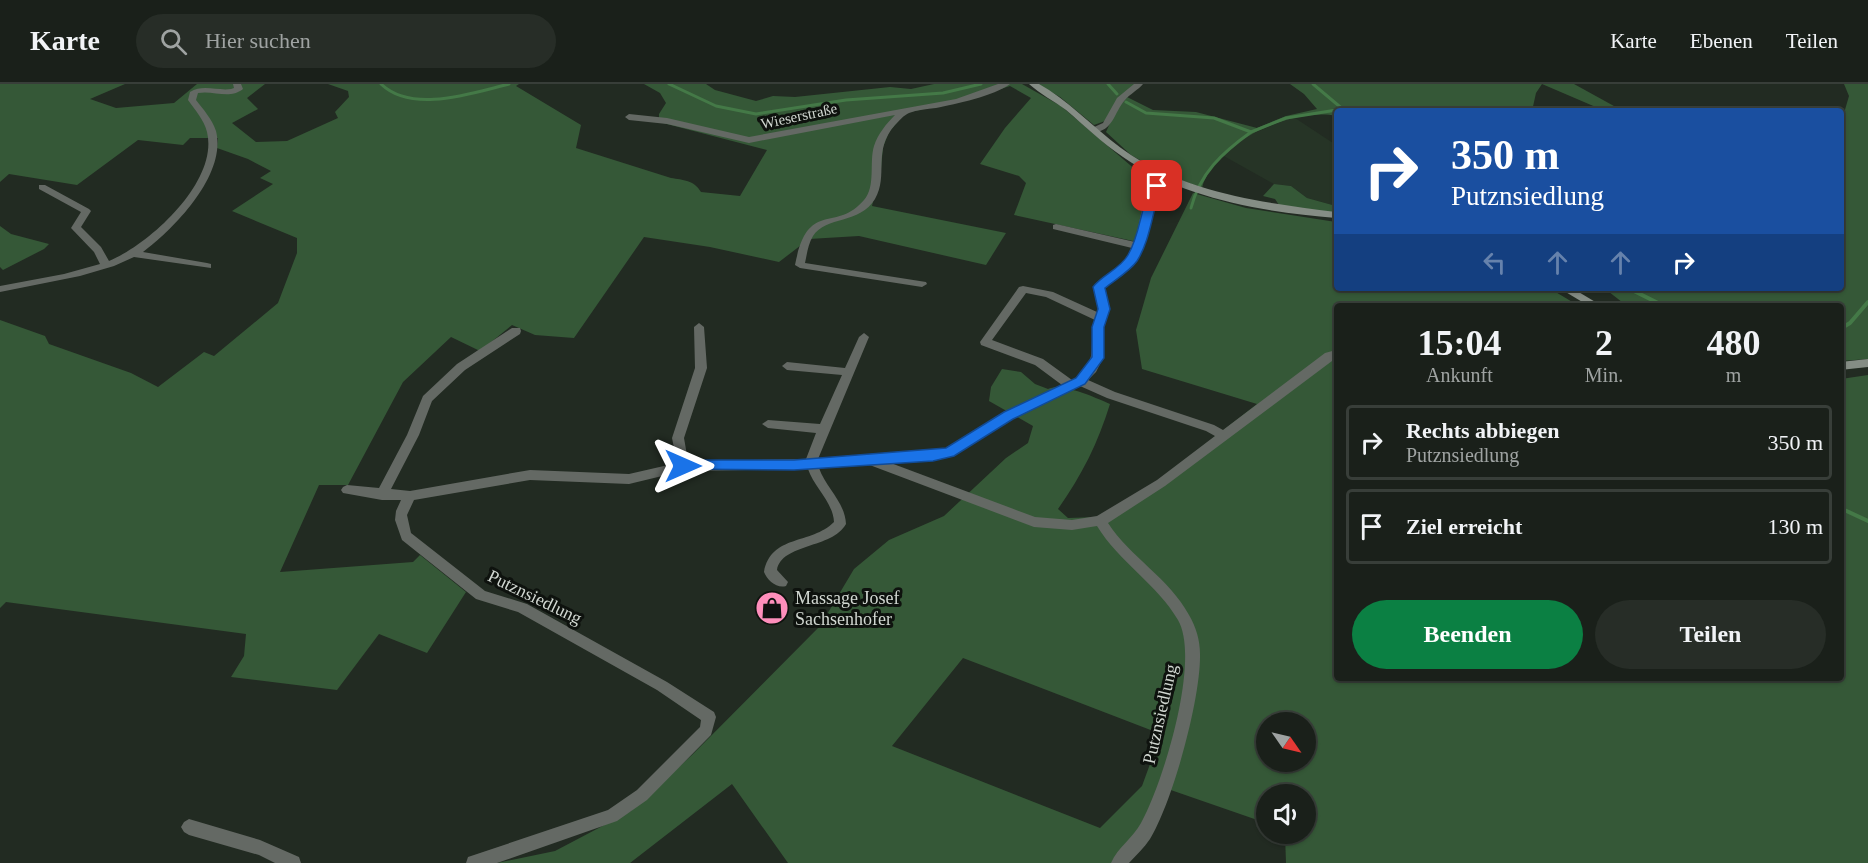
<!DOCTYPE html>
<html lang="de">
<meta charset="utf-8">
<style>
:root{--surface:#1a201a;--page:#272d27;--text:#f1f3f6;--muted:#9fa3a2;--line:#383e39;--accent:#0b8043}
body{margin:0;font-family:"Times New Roman",serif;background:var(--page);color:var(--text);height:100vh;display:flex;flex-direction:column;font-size:22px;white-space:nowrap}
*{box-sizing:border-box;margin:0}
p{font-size:20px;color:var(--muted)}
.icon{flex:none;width:33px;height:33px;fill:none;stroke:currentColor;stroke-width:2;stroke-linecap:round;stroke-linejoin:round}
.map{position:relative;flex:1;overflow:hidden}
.sheet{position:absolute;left:1334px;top:219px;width:510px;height:378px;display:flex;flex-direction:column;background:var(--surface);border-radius:6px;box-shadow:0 2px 4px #0004,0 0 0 2px var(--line)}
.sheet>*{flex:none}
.hud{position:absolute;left:1334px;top:24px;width:510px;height:183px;border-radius:6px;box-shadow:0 2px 4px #0004,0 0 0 2px var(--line);background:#1a4fa0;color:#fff;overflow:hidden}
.needle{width:39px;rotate:124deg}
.buttons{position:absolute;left:1256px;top:628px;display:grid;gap:12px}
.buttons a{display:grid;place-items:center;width:60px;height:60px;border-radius:50%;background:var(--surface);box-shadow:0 2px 4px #0004,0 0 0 2px var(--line);font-size:30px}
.pin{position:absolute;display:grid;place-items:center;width:51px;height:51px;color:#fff;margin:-26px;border-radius:12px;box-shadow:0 3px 9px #0006}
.me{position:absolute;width:66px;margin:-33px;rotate:90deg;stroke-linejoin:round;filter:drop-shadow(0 0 4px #0008)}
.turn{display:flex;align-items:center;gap:21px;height:126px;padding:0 18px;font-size:27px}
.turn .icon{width:78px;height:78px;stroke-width:2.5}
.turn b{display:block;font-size:42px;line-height:51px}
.lanes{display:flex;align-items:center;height:57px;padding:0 18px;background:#0003;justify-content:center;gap:30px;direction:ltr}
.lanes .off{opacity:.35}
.eta{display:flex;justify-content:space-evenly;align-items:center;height:102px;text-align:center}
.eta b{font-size:36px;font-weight:600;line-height:42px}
.action{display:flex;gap:12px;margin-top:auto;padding:12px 18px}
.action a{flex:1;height:69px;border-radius:36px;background:var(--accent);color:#fff;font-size:24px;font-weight:600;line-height:69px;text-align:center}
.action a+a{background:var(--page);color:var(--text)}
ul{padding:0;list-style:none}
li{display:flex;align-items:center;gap:18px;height:75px;margin:0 12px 9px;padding:0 6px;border:3px solid var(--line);border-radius:6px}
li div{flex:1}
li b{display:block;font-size:22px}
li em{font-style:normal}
header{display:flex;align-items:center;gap:36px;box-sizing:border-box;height:84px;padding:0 30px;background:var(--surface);border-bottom:2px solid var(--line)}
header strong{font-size:28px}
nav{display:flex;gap:33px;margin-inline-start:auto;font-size:21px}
.search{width:420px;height:54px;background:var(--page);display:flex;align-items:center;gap:15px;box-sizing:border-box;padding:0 21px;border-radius:33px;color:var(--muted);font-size:22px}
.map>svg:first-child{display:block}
.built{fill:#263426}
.green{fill:#355837;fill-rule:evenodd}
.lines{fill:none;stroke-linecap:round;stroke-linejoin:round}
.stream-far1{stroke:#447947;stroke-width:3}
.stream{stroke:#447947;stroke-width:4}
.street{fill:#646964;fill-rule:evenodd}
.secondary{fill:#858d85;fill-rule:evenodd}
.route{fill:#1a73e8;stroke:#114b97;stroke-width:1.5}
.labels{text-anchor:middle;stroke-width:6;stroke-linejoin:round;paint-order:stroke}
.far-street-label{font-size:15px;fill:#d1d7d1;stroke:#0e120e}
.street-label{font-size:18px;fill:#d1d7d1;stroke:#0e120e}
.poi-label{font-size:18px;fill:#d1d7d1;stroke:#0e120e;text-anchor:start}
</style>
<header>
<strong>Karte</strong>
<div class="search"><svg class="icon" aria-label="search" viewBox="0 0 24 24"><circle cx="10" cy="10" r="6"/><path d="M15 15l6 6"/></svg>Hier suchen</div>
<nav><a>Karte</a><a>Ebenen</a><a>Teilen</a></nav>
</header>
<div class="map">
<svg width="1868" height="779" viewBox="0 0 1868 779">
<rect width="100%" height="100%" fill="#222b22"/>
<polygon class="built" points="1295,34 1336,61 1336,122 1307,114 1291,102 1274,100 1222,71 1247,52 1287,35"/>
<g class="green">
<path d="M0 0H125L90 15 116 24 174 19 197 0H265L247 14 258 25 232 39 256 58 287 57 338 34 335 28 349 13 348 7 328 0H519L516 2 581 41 576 64 671 94C683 96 694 96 701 108L740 112 767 66 659 38V30L666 19 660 9 644 0H706L715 6 756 17 773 12 795 13 890 3 911 5 934 0H1022L1061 22 1137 87 1156 96 1136 156 1133 157 1014 131 1026 99 1019 92 980 80 1005 44 1031 14 1010 2 967 16 905 29 889 48 883 63 881 85 872 122 1006 149 986 181 859 152 809 155 779 178 710 163 644 153 574 254 535 251 512 241 480 267 451 253 403 298 348 401H319L280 488 413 478 420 471 466 508 427 569 379 550 337 606 231 593 244 572 246 550 6 518 0 524V236L45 252 49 260 131 289 158 303 204 268 214 272 278 219 297 169V154L232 127 273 100 260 94 271 87 248 75 217 64 218 54H190L183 61 138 56 77 101 9 90 0 98Z"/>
<polygon points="1037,0 1136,0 1118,15 1105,37 1094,41 1060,13"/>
<path d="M1290 0H1574L1623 27H1605L1542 0 1536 9 1532 27H1336V32C1293 23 1214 58 1202 104L1163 89 1131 71 1106 48 1116 26 1127 13 1153 26 1196 28 1257 44 1286 32 1317 25 1304 10Z"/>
<polygon points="1844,0 1868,0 1868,275 1841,277 1840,222 1627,222 1604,204 1840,204 1840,56 1846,50 1842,36 1849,12"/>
<polygon points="1274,100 1291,102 1307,114 1336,122 1336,129 1279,121 1275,115 1263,112"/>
<path d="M1193 109 1246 124 1336 138V204H1549L1579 222H1336V594H1840L1841 295 1868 291V779H1286L1285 750H1305V711H1266V739L1165 704 1127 779H788L732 700 630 779H497L555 767 631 727 692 671 820 542 854 485 889 456 944 432 1006 374 1028 359 1033 342 989 317 991 303 1002 285 1021 288 1035 300 1048 305C1062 298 1096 314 1110 320 1098 359 1082 391 1058 425L1068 434 1099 433 1133 416 1257 320 1142 285 1136 246 1151 194ZM963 574 1161 650 1142 702 1100 744 892 662ZM1266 639H1305V678H1266Z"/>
<polygon points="0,142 11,150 49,160 44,165 3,186 0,183"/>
</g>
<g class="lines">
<g class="stream-far1">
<path d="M381 0C412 30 472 9 509 0"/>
<polyline points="669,0 716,22 756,30 846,16 943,9 981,0"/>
<polyline points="1108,0 1117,10"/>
<polyline points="1313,0 1345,27"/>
<polyline points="1126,18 1146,29 1214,34 1251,48 1286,34 1343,25"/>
<path d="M1191 124C1200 89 1222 69 1251 48"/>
<polyline points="1628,204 1637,208"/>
</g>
<g class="stream">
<polyline points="1634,207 1664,222"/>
<polyline points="1840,245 1850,239 1868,218"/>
<polyline points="1840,424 1868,437"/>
</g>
<g class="street">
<path d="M233 0H241L243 5C229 16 214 6 198 9L196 16C203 25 212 35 216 47 227 91 174 145 143 168L207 179 211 180V184L134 173 114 182 80 192 0 208V202L64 190 100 180 94 168 71 144 81 128 39 105V101H45L89 125 91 127 81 143 101 163 109 177C150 160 219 97 207 48 204 36 195 26 188 16L190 8C203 0 217 7 231 5L234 4Z"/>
<path d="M998 0H1010C994 12 956 20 936 24 927 25 917 26 909 29 904 31 899 37 895 41 872 67 889 91 875 115 860 140 826 132 813 152 808 160 807 170 805 179L926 198 927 200 922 203 800 184 795 181C808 114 835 150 864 116 876 103 869 78 874 62 878 50 886 40 895 31L749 59 667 40 629 36 625 33 629 30 667 34 749 53 956 15Z"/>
<path d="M1134 0H1143C1138 6 1130 10 1125 16 1114 28 1113 49 1092 48V44L1103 39 1117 14Z"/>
<path d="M1165 90 1170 93 1157 110 1145 155 1136 176 1128 185 1104 204 1109 224 1103 243V274L1096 288 1088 296 1115 308 1214 341 1223 346 1325 269 1336 266V274L1165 402 1108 439C1130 473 1169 494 1189 531 1196 543 1200 556 1200 570 1201 614 1173 717 1150 755 1144 764 1136 771 1129 779H1111C1118 763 1133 754 1141 739 1163 699 1201 576 1178 536 1157 500 1119 478 1097 442L1072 446 1034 443 867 380 819 384C826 404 845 418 846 440 832 465 782 459 777 486L788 498 786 502C777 505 767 496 764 488 771 450 811 461 834 438 833 418 814 403 808 385L683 387 629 400 530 396 414 416 407 431 411 449 485 507 527 520 667 598 714 628 716 633 711 651 647 716 617 737 497 779H466L468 773 474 771 608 726 637 706 700 643 701 636 657 606 518 528 476 515 402 456 395 436 396 427 401 416H382L343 409 341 406 343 403 347 401 379 404 407 351 423 312 457 280 512 244H520L521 247 520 250 465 286 432 317 419 351 391 405 410 407 530 386 629 390 677 379 672 354 695 284 694 243 699 239 704 243 707 284 684 354 688 377 806 375 816 349 768 344 762 340 768 336 820 340 842 291 787 286 782 282 787 278 845 284 859 253 864 249 869 253 818 375 948 364 1005 328 1062 301 1035 281 981 261 980 258 1019 203 1023 202 1053 208 1097 228 1099 224 1094 203 1124 177 1132 164 1053 145V141L1056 140 1135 158C1141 137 1142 100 1165 90ZM1026 209 1046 213 1095 236C1087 260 1101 281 1072 296L1043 275 992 256ZM1080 302 1107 314 1206 347 1215 352 1157 396 1097 432 1072 436 1035 433 888 378 954 371 1013 334Z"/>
<polygon points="189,735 260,756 299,773 301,779 275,779 259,771 189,751 184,748 181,743 184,738"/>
</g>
<g class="secondary">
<path d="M1029 0H1039L1049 6C1078 25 1102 52 1131 71 1193 110 1265 119 1336 128V134C1264 128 1184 115 1123 73 1102 59 1085 42 1066 26 1054 17 1040 10 1029 0Z"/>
<polygon points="1559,204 1572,204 1602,222 1589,222"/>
<polygon points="1868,275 1868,283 1840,286 1840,278"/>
</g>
</g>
<path class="route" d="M1153 99 1162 102C1152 126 1151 155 1137 177 1130 187 1115 196 1105 204L1110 225 1104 243V274L1085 300 1013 335 954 372 933 377 794 386 678 385V378L683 376H794L946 364 1004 328 1076 294 1092 273V243L1098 225 1093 203C1102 191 1120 185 1128 171 1141 149 1140 122 1153 99Z"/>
<defs>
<symbol id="shop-disc" viewBox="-11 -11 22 22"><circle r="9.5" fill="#fe8ebb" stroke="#0e120e"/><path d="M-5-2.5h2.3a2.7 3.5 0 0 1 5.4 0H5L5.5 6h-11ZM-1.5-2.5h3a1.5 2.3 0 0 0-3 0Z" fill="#111"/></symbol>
</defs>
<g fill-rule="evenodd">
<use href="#shop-disc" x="753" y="505" width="38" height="38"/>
</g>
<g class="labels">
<g class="far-street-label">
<text transform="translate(799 32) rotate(-12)" y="5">Wieserstraße</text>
</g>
<g class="street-label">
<text transform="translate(535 513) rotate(26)" y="6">Putznsiedlung</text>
<text transform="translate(1160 630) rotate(-77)" y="6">Putznsiedlung</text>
</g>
<g class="poi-label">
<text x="795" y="520">Massage Josef<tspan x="795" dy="21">Sachsenhofer</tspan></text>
</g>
</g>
</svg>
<div class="buttons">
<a><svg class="needle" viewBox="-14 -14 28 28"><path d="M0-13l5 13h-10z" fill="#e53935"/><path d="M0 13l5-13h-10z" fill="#9fa3a2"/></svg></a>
<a><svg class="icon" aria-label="sound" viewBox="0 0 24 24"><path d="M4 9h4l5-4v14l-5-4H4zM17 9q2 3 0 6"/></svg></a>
</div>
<div class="pin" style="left:1157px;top:102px;background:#d93025"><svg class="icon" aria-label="arrive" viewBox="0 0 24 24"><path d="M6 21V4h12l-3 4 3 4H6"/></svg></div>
<svg class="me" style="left:683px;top:382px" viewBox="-20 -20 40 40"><path d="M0-17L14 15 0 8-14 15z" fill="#1a73e8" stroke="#fff" stroke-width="4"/></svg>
<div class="hud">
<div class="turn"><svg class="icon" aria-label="right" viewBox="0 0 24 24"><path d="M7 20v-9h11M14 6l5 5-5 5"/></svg><div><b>350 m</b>Putznsiedlung</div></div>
<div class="lanes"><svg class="icon off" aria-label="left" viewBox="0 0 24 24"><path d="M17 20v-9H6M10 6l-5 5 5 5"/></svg><svg class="icon off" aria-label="ahead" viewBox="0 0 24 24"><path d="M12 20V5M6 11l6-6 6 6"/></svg><svg class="icon off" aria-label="ahead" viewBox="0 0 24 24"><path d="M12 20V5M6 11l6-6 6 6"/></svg><svg class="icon" aria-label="right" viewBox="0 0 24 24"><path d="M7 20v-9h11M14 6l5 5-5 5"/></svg></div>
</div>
<section class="sheet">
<div class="eta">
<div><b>15:04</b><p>Ankunft</p></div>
<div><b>2</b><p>Min.</p></div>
<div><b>480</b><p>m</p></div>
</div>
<ul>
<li><svg class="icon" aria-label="right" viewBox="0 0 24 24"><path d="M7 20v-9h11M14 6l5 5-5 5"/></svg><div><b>Rechts abbiegen</b><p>Putznsiedlung</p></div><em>350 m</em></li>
<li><svg class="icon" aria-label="arrive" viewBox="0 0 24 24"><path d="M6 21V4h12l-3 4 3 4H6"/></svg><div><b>Ziel erreicht</b></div><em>130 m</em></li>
</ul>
<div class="action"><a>Beenden</a><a>Teilen</a></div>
</section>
</div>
